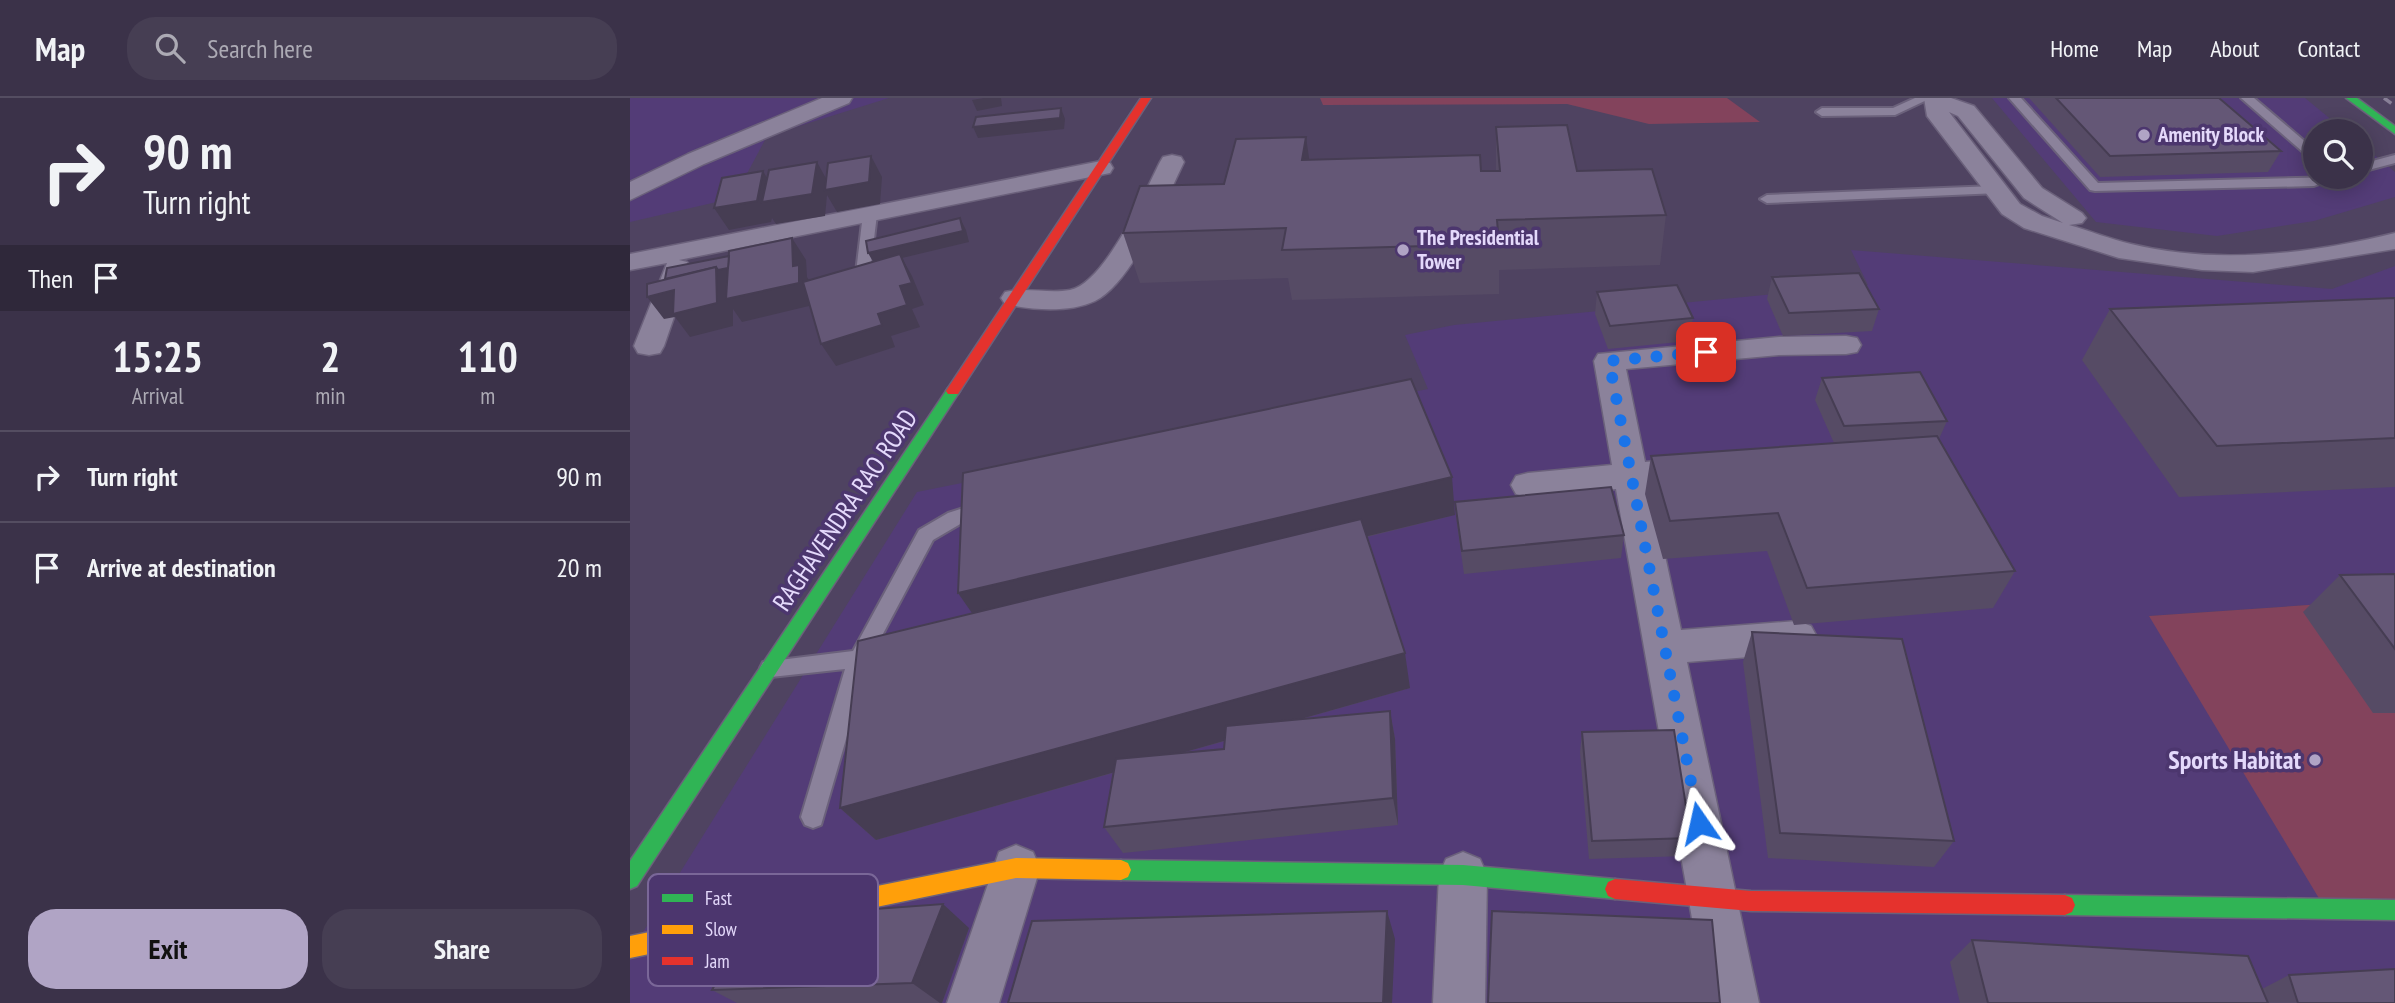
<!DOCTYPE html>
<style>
:root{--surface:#3b3249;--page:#463e53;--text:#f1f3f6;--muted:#acaab4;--line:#544d61;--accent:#b0a4c5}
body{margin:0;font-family:"PT Sans Narrow",sans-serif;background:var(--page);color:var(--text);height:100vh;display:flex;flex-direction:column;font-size:26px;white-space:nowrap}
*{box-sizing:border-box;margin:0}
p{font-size:23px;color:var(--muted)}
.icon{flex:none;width:38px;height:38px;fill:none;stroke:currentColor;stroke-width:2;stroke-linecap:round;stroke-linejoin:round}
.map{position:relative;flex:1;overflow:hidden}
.sheet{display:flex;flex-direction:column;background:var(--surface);width:630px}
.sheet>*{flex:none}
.guide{background:#3b3249;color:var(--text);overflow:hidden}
.buttons{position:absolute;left:1673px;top:21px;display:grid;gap:14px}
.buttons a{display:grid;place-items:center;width:70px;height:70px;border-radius:50%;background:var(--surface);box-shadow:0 4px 18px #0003,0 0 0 2px var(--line);font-size:35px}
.pin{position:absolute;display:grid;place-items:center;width:60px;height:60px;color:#fff;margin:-30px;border-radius:14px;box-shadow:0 4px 10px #0006}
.me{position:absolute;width:77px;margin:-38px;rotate:349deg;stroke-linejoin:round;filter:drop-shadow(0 0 5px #0008)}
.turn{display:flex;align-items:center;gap:24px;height:147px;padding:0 28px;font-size:32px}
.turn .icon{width:91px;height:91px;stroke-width:2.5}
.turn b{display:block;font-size:49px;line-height:60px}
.then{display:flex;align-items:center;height:66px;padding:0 28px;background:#0003;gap:14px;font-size:26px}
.eta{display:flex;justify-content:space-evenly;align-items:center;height:119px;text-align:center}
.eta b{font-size:42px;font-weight:700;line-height:49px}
.primary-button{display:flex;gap:14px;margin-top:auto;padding:14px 28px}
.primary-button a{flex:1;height:80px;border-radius:28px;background:var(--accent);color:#111;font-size:28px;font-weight:700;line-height:80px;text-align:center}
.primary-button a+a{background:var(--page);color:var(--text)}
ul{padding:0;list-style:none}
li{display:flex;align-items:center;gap:21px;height:91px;padding:0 28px;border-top:2px solid var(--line)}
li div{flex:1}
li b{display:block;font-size:26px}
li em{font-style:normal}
header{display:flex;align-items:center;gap:42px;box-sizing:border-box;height:98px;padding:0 35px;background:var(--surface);border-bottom:2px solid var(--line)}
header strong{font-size:33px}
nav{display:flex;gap:38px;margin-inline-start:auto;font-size:24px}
.search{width:490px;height:63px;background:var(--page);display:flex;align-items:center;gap:18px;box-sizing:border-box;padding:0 24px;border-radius:28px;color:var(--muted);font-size:26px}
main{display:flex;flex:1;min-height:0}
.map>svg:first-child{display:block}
.built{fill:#533c77}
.green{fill:#83435c}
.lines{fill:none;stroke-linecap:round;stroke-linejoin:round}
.lane-casing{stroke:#6b617b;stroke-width:4}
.street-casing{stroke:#6b617b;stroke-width:3}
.fast-casing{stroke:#6b617b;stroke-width:3}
.slow-casing{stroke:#6b617b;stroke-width:3}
.jam-casing{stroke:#6b617b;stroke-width:3}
.lane{fill:#8b829b;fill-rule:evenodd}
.street{fill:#8b829b;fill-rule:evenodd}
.fast{fill:#30b455;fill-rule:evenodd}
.slow{fill:#ff9f0a;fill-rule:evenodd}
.jam{fill:#e5322d;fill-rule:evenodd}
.rail{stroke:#887f97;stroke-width:3.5;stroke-dasharray:9 9;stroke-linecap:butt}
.wall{fill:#564b65;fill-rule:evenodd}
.shaded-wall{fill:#463d53}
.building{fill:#645776;stroke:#463d53;stroke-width:2}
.route{stroke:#1a73e8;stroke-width:12;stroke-dasharray:0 21.6}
.poi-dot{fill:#b0a4c5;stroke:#4c366e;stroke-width:2.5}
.labels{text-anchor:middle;stroke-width:7;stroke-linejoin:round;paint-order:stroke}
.far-poi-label{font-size:21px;font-weight:bold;fill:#e4d9fb;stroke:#4c366e;text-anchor:start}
.street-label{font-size:26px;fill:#e4d9fb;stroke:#4c366e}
.poi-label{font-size:26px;font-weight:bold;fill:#e4d9fb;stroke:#4c366e;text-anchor:end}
.key{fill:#4c366e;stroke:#7a6798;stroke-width:2}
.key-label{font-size:19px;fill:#e4d9fb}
</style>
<header>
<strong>Map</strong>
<div class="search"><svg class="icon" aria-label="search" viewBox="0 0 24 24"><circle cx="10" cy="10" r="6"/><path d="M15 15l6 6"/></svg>Search here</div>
<nav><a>Home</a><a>Map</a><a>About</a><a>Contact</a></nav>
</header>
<main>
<section class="sheet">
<div class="guide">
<div class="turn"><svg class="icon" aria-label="right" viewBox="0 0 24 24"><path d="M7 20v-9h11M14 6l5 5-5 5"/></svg><div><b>90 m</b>Turn right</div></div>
<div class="then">Then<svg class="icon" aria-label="arrive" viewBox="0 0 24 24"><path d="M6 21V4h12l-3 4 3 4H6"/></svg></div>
</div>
<div class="eta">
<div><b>15:25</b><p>Arrival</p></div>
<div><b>2</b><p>min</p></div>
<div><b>110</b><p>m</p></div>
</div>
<ul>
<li><svg class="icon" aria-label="right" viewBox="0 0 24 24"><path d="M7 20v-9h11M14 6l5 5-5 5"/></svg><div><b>Turn right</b></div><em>90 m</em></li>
<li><svg class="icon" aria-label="arrive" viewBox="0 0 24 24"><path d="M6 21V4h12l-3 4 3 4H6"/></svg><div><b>Arrive at destination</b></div><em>20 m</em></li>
</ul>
<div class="primary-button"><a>Exit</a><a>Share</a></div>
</section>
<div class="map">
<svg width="1765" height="905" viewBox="0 0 1765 905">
<rect width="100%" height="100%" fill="#4f4361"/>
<g class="built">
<polygon points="0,0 259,0 137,38 104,100 0,124"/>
<polygon points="1362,0 1675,0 1715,33 1685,33 1685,79 1731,79 1731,46 1765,74 1765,99 1684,123 1587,138 1466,124"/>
<polygon points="1221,152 1702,191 1765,168 1765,501 1519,518 1765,807 1765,905 0,905 0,855 287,394 798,291 775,237 824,227 1238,187"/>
</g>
<g class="green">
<polygon points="690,0 1097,0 1130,24 1019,26 937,6 693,7"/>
<polygon points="1765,501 1765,807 1693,807 1519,518"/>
</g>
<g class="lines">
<defs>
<g id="lane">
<polygon points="1285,0 1301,0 1265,17 1192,18 1186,14 1192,10 1263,10"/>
<polygon points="1379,0 1391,0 1468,85 1708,79 1684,88 1465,93 1460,92"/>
<polygon points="1611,0 1624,0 1685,52 1685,62 1681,61"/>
<polygon points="1765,57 1765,65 1731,74 1731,66"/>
<polygon points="1364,88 1369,89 1369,95 1137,105 1130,101 1137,97"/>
<polygon points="240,112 247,116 238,191 231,195 224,191 233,116"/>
<polygon points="355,403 362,405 364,410 362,415 332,425 303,442 239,562 191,727 183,730 175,727 171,719 215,571 141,579 133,576 130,570 133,564 223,553 289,432 318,415"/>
</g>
<g id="street">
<polygon points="192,0 222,0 219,5 74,66 0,102 0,84 58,56"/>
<path d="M1294 0H1321L1344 8 1412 90 1452 115 1456 120 1452 125 1439 127C1460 133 1480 141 1501 146 1586 167 1681 156 1765 135V151L1623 174 1572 172 1489 160 1394 130 1372 116 1297 18ZM1319 14 1328 18 1394 100 1433 125 1412 118 1390 106Z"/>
<path d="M542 57 551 59 554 64C536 101 502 185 465 203 440 215 401 212 375 206L371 200 375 194C396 189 419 196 440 192 475 185 515 94 530 64L533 59Z"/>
<polygon points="471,63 480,65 483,70 480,75 49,162 57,164 61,170 34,248 30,255 19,257 8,255 4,248 37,165 0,172 0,156"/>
<polygon points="1216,238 1227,240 1231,247 1227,254 1216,256 1149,257 996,271 1015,364 1026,363 1038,366 1043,375 1038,384 1020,388 1051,532 1167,523 1181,528 1187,539 1181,550 1167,555 1057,564 1129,905 1077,905 986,391 898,399 886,396 881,387 886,378 898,375 982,367 964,263 968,256 1149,239"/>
<polygon points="386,747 403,754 410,770 369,905 317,905 369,754"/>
<polygon points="833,754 850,761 857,777 855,905 803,905 809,777 816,761"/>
</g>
<g id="fast">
<polygon points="1716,0 1727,0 1765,28 1765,36"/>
<polygon points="323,289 330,293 328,296 7,788 0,791 0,763 318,290"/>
<polygon points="491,762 833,767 985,781 992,784 995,791 992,798 985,801 833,787 491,782 484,779 481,772 484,765"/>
<polygon points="1435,797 1765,802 1765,822 1435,817 1428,814 1425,807 1428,800"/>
</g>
<polygon id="slow" points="386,760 491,762 498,765 501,772 498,779 491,782 386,780 0,860 0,838"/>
<g id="jam">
<polygon points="511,0 521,0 328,296 318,296 316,293 318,290"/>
<polygon points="985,781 1121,793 1435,797 1442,800 1445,807 1442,814 1435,817 1121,813 985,801 978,798 975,791 978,784"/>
</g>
</defs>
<use href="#lane" class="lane-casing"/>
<use href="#street" class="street-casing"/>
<use href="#fast" class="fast-casing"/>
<use href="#slow" class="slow-casing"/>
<use href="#jam" class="jam-casing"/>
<use href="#lane" class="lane"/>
<use href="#street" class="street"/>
<use href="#fast" class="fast"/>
<use href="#slow" class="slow"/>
<use href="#jam" class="jam"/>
<polyline class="rail" points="1754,0 1765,8"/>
</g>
<g class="wall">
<polygon points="1399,0 1589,0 1651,53 1638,74 1470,79"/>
<polygon points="866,29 947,73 1036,117 1030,167 869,172 869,196 662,202 658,180 510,185 493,135 594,86 679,62 851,73 866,73"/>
<polygon points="1142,179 1249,211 1242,233 1153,238 1137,201"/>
<polygon points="967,194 1063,220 1059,243 978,251 965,216"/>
<polygon points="1765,200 1765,389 1549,399 1452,262 1480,211"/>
<polygon points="1192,280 1317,323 1309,341 1385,473 1363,510 1164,527 1137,453 1033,461 1015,396 1021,358 1204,345 1185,302"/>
<polygon points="825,404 994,437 991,460 834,476 827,426"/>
<path d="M825 417 737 439 780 590 672 621 760 613 765 641 768 727 493 755 474 729 483 675 246 742 210 710 228 543ZM595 643 594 651 552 655Z"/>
<polygon points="1765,476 1765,615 1743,615 1673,514 1710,477"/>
<polygon points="1122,534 1324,743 1304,769 1138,760 1113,564"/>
<polygon points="952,634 1061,740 1056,758 959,761 950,654"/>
<polygon points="339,830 312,905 107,905 82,892"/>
<polygon points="1342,842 1632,891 1659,877 1765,905 1330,905 1320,864"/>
</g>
<g class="shaded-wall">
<polygon points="354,0 371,0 372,8 347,13 342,2"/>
<polygon points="431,10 435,21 434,31 348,40 343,29"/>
<polygon points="676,39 683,87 672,62"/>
<polygon points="241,58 252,79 250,106 207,114 197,97 195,118 146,126 142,120 141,124 99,132 84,110 133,73 146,95 187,64 199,86"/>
<polygon points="330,120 336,132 339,144 272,160 282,178 294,207 282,211 290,229 261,238 265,249 206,268 191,246 248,216 245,167 238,155"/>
<polygon points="162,140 176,162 177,179 183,189 183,207 112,224 103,211 103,228 60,239 45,219 34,221 17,199 86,169 163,168"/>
<polygon points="822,379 825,417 353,531 328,495"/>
<polygon points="775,555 780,590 246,742 210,710"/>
<polygon points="760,613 765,641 768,727 763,700"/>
<polygon points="313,806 339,830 312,905 310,905 282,885"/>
<polygon points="757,813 765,841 762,905 753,905"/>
</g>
<g class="building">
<polygon points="1426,0 1589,0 1651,53 1480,58"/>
<polygon points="431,10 430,20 343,29 346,19"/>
<polygon points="937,27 947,73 1022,71 1036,117 867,122 869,146 652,152 656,130 493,135 510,88 594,86 606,41 676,39 672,62 850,57 851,73 870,73 866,29"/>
<polygon points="241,58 239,84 195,92 198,65"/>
<polygon points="187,64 182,96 132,104 139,72"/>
<polygon points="133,73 127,103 84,110 92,80"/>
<polygon points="330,120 333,133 238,155 236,143"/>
<polygon points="162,140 163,168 169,167 169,185 96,201 99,153"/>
<polygon points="270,156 282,185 270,188 277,207 248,216 252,227 191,246 173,184"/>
<polygon points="99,158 98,170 88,172 86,169 35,181 37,170"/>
<polygon points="86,169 87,205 43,216 44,192 17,199 17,186"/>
<polygon points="1229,175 1249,211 1159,215 1142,179"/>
<polygon points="1047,187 1063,220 980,228 967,194"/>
<polygon points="1765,200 1765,340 1587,348 1480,211"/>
<polygon points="1290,274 1317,323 1214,328 1192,280"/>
<polygon points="781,281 822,379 328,495 333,375"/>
<polygon points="1307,338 1385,473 1177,490 1148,415 1040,423 1021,358"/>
<polygon points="981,389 994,437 832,453 825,404"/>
<polygon points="731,421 775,555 210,710 228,543"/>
<polygon points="1765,476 1765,551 1710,477"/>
<polygon points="1122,534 1272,541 1324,743 1150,735"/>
<polygon points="760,613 763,700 474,729 486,661 594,651 596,628"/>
<polygon points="1044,632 1061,740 962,743 952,634"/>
<polygon points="313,806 282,885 82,892 122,820"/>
<polygon points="757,813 753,905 378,905 402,823"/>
<polygon points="862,813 1082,822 1090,905 858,905"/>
<polygon points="1342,842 1618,858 1638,905 1358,905"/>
<polygon points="1765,871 1765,905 1668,905 1659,877"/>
</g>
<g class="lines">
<polyline class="route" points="1069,725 979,263 1076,254"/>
</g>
<g class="poi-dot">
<circle cx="1514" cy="37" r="7"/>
<circle cx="773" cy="152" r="7"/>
<circle cx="1685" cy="662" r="7"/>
</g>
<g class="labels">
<g class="far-poi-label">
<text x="1528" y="44">Amenity Block</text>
<text x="787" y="147">The Presidential<tspan x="787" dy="24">Tower</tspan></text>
</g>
<g class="street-label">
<text transform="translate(215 412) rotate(-56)" y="9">RAGHAVENDRA RAO ROAD</text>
</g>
<g class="poi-label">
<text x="1671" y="671">Sports Habitat</text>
</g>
</g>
<rect x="18" y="776" width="230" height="112" rx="10" class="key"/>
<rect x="32" y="796" width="31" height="8" fill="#30b455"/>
<rect x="32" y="827" width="31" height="9" fill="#ff9f0a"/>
<rect x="32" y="859" width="31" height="8" fill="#e5322d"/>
<g class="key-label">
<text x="75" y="807">Fast</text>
<text x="75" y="838">Slow</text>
<text x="75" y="870">Jam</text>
</g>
</svg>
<div class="buttons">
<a><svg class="icon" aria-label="search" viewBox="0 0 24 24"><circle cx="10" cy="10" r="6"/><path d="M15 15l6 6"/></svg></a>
</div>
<div class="pin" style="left:1076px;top:254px;background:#d93025"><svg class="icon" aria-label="arrive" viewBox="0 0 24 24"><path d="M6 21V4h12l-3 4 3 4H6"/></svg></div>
<svg class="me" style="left:1069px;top:725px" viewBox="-20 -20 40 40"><path d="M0-17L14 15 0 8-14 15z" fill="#1a73e8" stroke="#fff" stroke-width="4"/></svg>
</div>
</main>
